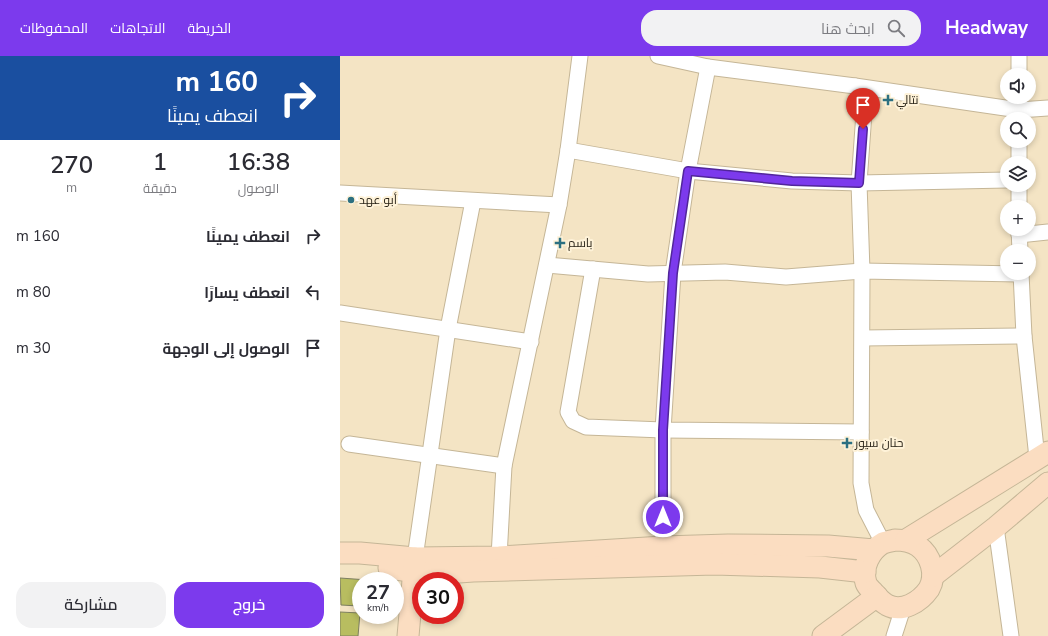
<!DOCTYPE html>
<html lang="ar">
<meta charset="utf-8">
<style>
:root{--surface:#fff;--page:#f2f2f3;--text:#2b2b33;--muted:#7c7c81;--accent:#7c3aed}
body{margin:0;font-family:"Nunito Sans",Cairo,sans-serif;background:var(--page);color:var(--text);direction:rtl;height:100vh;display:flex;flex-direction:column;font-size:15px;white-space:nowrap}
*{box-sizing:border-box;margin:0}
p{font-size:13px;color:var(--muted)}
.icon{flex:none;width:22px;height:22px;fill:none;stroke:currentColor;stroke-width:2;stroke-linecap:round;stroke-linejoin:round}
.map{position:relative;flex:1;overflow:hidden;direction:ltr}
.side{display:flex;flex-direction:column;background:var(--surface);width:340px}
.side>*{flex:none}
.top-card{background:#1a4fa0;color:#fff;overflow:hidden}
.buttons{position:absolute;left:660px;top:12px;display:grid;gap:8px}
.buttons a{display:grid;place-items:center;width:36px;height:36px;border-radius:50%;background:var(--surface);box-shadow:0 2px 6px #0003;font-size:20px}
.speed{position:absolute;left:12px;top:516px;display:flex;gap:8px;font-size:20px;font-weight:700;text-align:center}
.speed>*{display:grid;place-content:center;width:52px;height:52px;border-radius:50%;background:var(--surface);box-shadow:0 2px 6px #0003;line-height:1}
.speed small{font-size:10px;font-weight:400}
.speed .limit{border:6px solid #d22;background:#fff;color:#111}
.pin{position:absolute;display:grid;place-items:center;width:34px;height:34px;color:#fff;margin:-41px -17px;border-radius:50% 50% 50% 0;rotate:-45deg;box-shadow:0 0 4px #0007}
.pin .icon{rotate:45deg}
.me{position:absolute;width:44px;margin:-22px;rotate:0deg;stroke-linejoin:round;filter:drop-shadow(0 0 3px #0008)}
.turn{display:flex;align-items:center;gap:14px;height:84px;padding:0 16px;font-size:18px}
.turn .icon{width:52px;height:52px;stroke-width:2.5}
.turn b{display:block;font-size:28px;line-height:34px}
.eta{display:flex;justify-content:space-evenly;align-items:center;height:68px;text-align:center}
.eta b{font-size:24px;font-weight:600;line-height:28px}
.action{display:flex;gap:8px;margin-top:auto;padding:8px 16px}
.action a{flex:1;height:46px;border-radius:16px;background:var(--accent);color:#fff;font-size:16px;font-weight:600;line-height:46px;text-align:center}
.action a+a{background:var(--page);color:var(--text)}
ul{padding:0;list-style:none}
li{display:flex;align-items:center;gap:12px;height:56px;padding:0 16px}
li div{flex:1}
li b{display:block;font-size:15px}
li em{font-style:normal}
header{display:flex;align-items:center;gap:24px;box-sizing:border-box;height:56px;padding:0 20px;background:var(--accent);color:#fff}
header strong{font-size:19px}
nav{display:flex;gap:22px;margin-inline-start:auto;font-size:14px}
.search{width:280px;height:36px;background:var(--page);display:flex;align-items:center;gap:10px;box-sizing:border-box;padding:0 14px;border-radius:16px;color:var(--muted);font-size:15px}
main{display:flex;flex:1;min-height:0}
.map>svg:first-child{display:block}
.building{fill:#b8bd60;stroke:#7d7f60}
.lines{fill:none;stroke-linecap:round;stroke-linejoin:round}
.street-casing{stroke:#c5b697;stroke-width:17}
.secondary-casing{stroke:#c5b697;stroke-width:23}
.street{stroke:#fff;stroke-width:15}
.secondary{stroke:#fbddc1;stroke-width:21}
.route-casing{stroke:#51269a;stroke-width:10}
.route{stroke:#7c3aed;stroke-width:7}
.poi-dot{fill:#2c7081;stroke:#fef2d8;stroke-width:1.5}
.labels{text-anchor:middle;stroke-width:4;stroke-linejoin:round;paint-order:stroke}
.poi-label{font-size:12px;fill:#2a2418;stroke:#fef2d8;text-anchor:start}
</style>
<header>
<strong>Headway</strong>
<div class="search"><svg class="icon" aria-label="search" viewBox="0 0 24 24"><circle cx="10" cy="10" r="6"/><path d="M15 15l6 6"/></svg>ابحث هنا</div>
<nav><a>الخريطة</a><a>الاتجاهات</a><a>المحفوظات</a></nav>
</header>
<main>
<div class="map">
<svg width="708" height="580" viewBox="0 0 708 580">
<rect width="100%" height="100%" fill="#f4e4c4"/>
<g class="building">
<polygon points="0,522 42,525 21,525 21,554 19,554 19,550 1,549"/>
<polygon points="0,556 20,557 18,580 0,580"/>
</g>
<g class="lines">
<defs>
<g id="street">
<polyline points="318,0 368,11 515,30 525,43 519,127 522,215 521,427 526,454 543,487"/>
<polyline points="679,19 679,0"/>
<polyline points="515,30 679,54 708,52"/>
<polyline points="679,63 679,41"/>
<polyline points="679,85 679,107"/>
<polyline points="228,94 348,115 452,125 519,127 667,124"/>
<polyline points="0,137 219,149"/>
<polyline points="679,151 679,129"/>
<polyline points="679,173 680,195"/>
<polyline points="679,179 708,176"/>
<polyline points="207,209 308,218 385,216 446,221 522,215 681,218"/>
<polyline points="253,213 228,356 233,365 246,371 323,374 521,376"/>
<polyline points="681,217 684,280 697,402"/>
<polyline points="0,257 191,286"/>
<polyline points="523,282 684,280"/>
<polyline points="9,388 164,410"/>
<polyline points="656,471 671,580"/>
<polyline points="323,491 323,374 333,217 348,115 368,11"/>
<polyline points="159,501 164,410 219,149 228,94 240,0"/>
<polyline points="75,502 108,273 133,145"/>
<polyline points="554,580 563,552"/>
</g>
<g id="secondary">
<path d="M555 484C563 484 571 485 578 490 591 499 597 519 589 533 580 546 562 557 547 549 542 546 537 541 533 536 531 534 527 530 526 527 521 512 530 494 543 487 546 486 551 485 555 484Z"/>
<polyline points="566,484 708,396"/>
<polyline points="0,497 20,497 75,502 159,501 323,491 388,489 488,490 534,494"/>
<polyline points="49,512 91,518 133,515 374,508 480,511 525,516"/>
<polyline points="593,520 656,471 708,427"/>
<polyline points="68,580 75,502"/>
<polyline points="483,580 537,540"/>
</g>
</defs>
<use href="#street" class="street-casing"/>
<use href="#secondary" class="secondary-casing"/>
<use href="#street" class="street"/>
<use href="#secondary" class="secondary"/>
</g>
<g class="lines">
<defs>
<polyline id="route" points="323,461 323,374 333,217 348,115 452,125 519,127 523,73"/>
</defs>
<use href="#route" class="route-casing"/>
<use href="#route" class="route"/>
</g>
<g class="poi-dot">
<path d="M546 38h4v4h4v4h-4v4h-4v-4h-4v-4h4z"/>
<circle cx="11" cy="144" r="4"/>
<path d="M218 181h4v4h4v4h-4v4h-4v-4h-4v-4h4z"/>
<path d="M505 381h4v4h4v4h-4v4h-4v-4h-4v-4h4z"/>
</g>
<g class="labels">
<g class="poi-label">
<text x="556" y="48">نتالي</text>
<text x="19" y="148">أبو عهد</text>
<text x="228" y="191">باسم</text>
<text x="515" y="391">حنان سيور</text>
</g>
</g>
</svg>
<div class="buttons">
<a><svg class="icon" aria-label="sound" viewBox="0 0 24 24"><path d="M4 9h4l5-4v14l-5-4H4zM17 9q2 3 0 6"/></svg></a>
<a><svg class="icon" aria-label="search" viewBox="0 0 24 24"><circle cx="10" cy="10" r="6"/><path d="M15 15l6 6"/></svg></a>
<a><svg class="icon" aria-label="layers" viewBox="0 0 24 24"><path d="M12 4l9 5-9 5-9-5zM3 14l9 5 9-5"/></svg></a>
<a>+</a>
<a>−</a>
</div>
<div class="speed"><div>27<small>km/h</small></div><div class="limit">30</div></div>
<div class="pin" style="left:523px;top:73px;background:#d93025"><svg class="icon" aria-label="arrive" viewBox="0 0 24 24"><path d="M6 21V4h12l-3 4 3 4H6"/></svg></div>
<svg class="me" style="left:323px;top:461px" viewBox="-20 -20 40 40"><circle r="17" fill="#7c3aed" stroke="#fff" stroke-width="3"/><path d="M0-11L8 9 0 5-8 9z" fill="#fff"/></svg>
</div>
<section class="side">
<div class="top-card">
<div class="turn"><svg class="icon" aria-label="right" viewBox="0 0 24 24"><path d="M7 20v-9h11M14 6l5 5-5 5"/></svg><div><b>160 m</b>انعطف يمينًا</div></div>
</div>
<div class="eta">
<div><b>16:38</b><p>الوصول</p></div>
<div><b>1</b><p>دقيقة</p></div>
<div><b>270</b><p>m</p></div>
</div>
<ul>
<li><svg class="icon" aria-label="right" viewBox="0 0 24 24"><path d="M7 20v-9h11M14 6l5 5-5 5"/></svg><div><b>انعطف يمينًا</b></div><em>160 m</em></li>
<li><svg class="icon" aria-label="left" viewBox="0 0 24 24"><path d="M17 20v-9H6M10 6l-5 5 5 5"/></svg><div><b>انعطف يسارًا</b></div><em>80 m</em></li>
<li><svg class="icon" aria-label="arrive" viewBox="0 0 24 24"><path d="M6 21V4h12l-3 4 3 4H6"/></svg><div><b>الوصول إلى الوجهة</b></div><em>30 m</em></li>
</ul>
<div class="action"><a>خروج</a><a>مشاركة</a></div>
</section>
</main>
